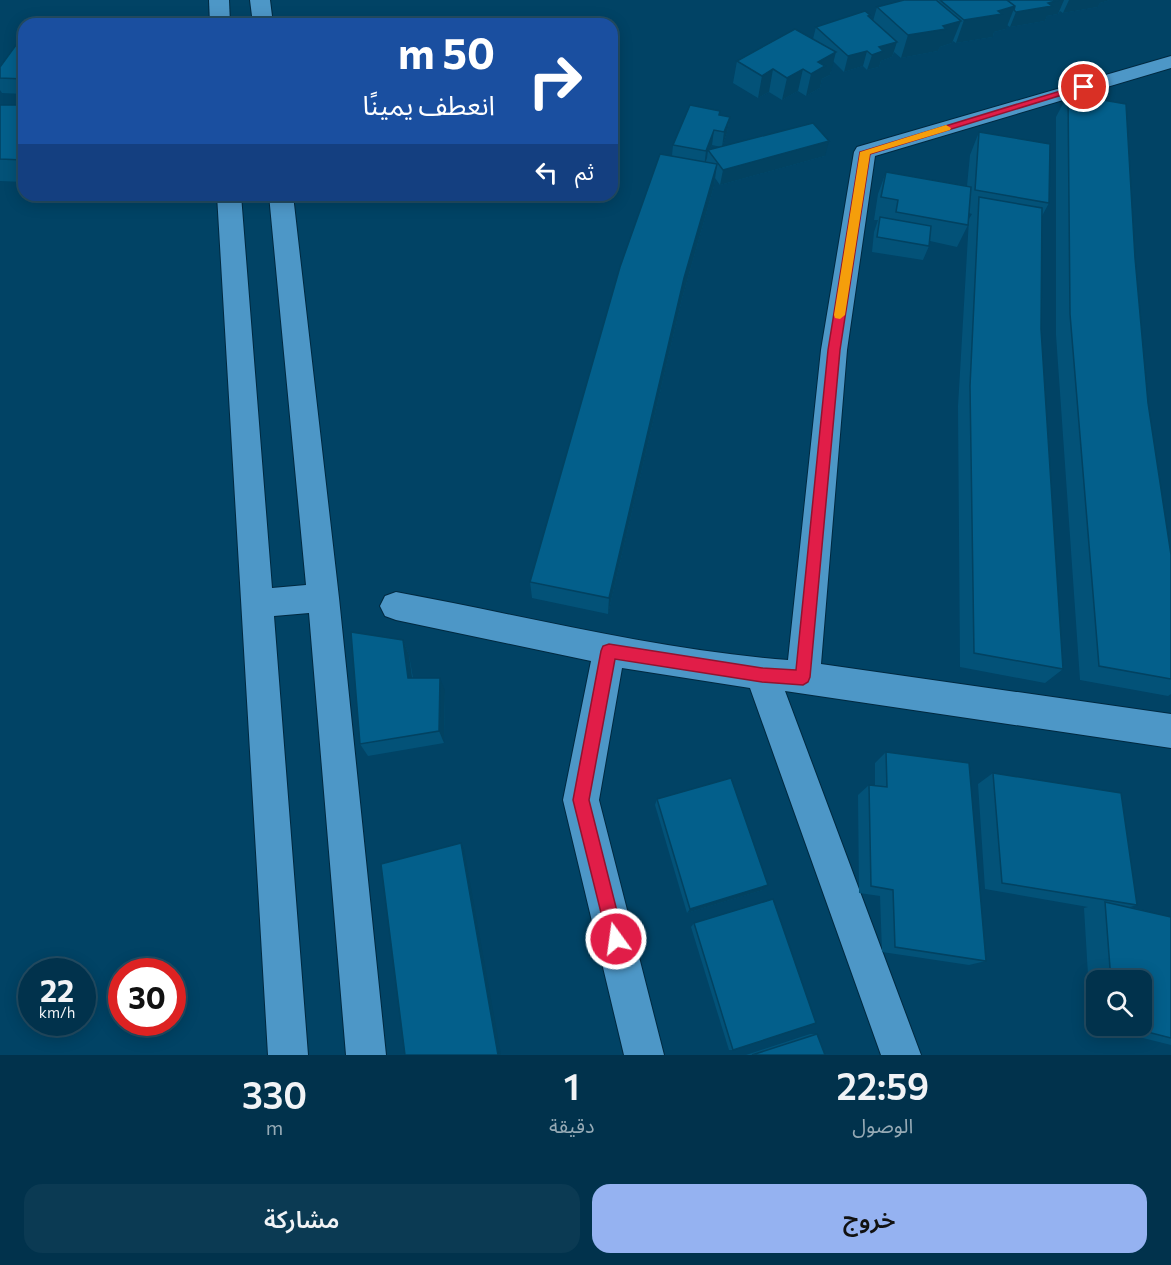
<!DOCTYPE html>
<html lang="ar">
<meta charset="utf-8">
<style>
:root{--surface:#01324c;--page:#0b3a53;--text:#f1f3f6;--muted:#96aab5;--line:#234d64;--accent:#95b2f1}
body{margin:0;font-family:Commissioner,"Noto Sans Arabic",sans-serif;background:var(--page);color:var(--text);direction:rtl;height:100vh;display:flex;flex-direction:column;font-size:22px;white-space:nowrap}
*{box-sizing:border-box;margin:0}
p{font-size:20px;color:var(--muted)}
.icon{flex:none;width:33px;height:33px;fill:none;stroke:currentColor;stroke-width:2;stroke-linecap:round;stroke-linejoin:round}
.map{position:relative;height:1055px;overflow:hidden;direction:ltr}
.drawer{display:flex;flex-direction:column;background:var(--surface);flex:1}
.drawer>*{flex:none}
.banner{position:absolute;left:18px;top:18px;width:600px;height:183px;border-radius:18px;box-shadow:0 3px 15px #0003,0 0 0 2px var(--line);direction:rtl;background:#1a4fa0;color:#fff;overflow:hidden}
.fabs{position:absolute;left:1086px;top:970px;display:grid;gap:12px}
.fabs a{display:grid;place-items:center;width:66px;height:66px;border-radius:12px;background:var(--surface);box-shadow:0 3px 15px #0003,0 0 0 2px var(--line);font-size:30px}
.speed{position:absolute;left:18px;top:958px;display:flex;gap:12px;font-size:30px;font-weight:700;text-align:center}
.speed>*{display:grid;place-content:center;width:78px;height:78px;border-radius:50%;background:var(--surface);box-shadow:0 3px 15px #0003,0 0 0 2px var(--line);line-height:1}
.speed small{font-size:15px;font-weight:400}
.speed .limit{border:9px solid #d22;background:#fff;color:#111}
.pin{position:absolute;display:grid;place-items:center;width:51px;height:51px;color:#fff;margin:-26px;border:3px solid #fff;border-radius:50%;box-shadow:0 2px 6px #0007}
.me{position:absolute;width:66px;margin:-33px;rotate:346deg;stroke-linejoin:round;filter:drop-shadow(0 0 4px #0008)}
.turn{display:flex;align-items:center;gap:21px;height:126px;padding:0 24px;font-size:27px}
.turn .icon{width:78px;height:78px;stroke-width:2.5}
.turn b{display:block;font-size:42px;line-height:51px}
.then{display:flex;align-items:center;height:57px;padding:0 24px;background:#0003;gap:12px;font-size:22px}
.eta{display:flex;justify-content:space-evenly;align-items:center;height:102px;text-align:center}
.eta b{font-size:36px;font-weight:600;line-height:42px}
.button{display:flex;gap:12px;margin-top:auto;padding:12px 24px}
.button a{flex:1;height:69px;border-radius:18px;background:var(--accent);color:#111;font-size:24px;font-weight:600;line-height:69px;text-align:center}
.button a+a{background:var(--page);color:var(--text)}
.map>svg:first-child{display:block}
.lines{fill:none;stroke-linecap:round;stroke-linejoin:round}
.minor-casing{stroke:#002940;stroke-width:2}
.minor{fill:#4d97c7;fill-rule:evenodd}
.wall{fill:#035278;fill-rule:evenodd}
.shaded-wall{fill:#024261}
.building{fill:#035f8b;stroke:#024261;stroke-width:1.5}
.route{fill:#e11d48;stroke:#92132f;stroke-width:1.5}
.slow{fill:#f59e0b}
</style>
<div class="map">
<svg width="1171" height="1055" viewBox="0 0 1171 1055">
<rect width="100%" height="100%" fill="#014365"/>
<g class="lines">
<defs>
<g id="minor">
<polygon points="209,0 229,0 230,24 210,24"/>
<polygon points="250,0 270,0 273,24 253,24"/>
<path d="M1171 56V68L875 156 847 350 821 664 1171 714V748L785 691 921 1055H881L750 688 622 668 599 800 664 1055H624L563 800 591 661 396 620 385 616 380 606 385 596 396 592C527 616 656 650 788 660L821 350 854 152 857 147Z"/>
<polygon points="217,195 241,195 272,588 306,585 269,195 293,195 339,598 386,1055 346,1055 309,613 274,616 308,1055 268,1055"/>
</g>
</defs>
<use href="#minor" class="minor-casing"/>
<use href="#minor" class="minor"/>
</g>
<g class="wall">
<polygon points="904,0 1110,0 1100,3 1098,7 1063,13 1060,11 1058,14 1047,16 1045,21 1010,27 1007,25 1006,29 994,32 993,37 956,43 953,41 952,43 940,47 938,51 901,58 894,52 892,57 881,61 879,67 867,70 863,66 844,72 833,61 830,75 822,79 820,88 806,96 798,91 782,100 769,92 758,98 733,83 737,61 813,39 816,27 869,18 873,21 877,7"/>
<polygon points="24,46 24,94 2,93 0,90 0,67"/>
<polygon points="1068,94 1135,258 1148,403 1171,555 1171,694 1168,696 1080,680 1056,335 1056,117"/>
<polygon points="0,105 24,105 24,182 0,181"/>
<path d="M720 115 730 117 727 133 722 147 825 156 720 185 715 178 714 186 682 299 608 614 532 598 530 582 672 156 673 145ZM712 145 721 147 710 150Z"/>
<polygon points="979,132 1049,203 1042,216 1041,329 1063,669 1045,683 960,667 958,406 969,219 972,214 969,213 968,225 957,247 930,241 929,246 923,260 872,252 874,232 878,220 874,220 878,194 886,172 967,186 970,155"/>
<polygon points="403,640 409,655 413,678 445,691 444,743 368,756 360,744"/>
<polygon points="886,752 986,961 969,965 882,952 880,896 859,893 858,795 869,785 875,786 875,763"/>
<path d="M993 773 1137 905 1130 907 1171 917V1045L1091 1025 1084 908 1088 907 985 889 978 784ZM1096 981H1142V1026H1096Z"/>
<polygon points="657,799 763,890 687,913 655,805"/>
<polygon points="694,923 733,1050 729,1050 691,927"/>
<polygon points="810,1034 817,1034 825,1055 746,1055"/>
</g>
<g class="shaded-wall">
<polygon points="1059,0 1064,0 1058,14 1047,16 1045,21 1010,27 1016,12"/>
<polygon points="1069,0 1110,0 1100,3 1098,7 1063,13"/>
<polygon points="1015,6 1006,29 994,32 993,37 956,43 964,20"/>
<polygon points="961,21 952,43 940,47 938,51 901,58 908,35"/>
<polygon points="897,42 892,57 881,61 879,67 867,70 872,55 879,47"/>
<polygon points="867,51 863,66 844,72 848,56"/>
<polygon points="836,52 830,75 822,79 820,88 806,96 811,74 818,62"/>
<polygon points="773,69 769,92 758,98 762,76"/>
<polygon points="803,69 798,91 782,100 787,78"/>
<polygon points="730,117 727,133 722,147 724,132"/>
<polygon points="714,130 712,145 709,152 708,150 707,158 704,167 706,151"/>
<polygon points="829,141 825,156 720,185 723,170"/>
<polygon points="717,164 714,186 682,299 608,614 609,598 684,278"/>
<polygon points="403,640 409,655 414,692 408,678"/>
<polygon points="440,678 445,691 444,743 439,731"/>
<polygon points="461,843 464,849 501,1055 498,1055"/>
<polygon points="768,885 763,890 687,913 690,909"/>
</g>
<g class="building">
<polygon points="904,0 936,0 961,21 943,26 946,29 908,35 877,7"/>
<polygon points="940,0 1007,0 1015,6 998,11 1002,14 964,20"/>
<polygon points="1007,0 1059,0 1048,3 1052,6 1016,12 1014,10 1015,6"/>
<polygon points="865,11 870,15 868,16 897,42 879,47 883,51 872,55 867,51 848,56 816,27"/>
<polygon points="795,29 836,52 818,62 825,66 811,74 803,69 787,78 773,69 762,76 737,61"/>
<polygon points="16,45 24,46 24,79 0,78 0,67"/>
<polygon points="1068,94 1126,104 1135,258 1148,403 1171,555 1171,679 1099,666 1070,314"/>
<polygon points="0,105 24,105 23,160 0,159"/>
<polygon points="690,105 720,111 719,115 730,117 724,132 714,130 706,151 673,145"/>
<polygon points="813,123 829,141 723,170 708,150"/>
<polygon points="979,132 1050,144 1049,203 975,190"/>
<polygon points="660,154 717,164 684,278 609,598 530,582 620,267"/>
<polygon points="886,172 971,187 968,225 896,212 898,200 881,197"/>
<polygon points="979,197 1042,208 1041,329 1063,669 974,653 970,386"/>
<polygon points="880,217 931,226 929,246 877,237"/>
<polygon points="351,632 403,640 408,678 440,678 439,731 360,744"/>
<polygon points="886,752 969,763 986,961 895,947 893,890 871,886 869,785 887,787"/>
<polygon points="993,773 1121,793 1137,905 1002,883"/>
<polygon points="731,778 768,885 690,909 657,799"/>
<polygon points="461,843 498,1055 405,1055 381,864"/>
<polygon points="773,899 816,1023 733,1050 694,923"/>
<polygon points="1105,902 1171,917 1171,1038 1124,1026 1142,1026 1142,981 1111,981"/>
<polygon points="817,1034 825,1055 752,1055"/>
</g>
<polygon class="route" points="1080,85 1088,87 870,154 840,350 810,677 808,682 803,685 762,682 615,659 589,800 624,939 622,945 616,948 609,945 573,800 601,651 603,646 609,644 762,668 796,670 828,350 860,152"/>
<polygon class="slow" points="946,125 951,128 950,130 870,154 845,315 840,319 835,318 834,315 860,152"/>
</svg>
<div class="fabs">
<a><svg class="icon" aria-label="search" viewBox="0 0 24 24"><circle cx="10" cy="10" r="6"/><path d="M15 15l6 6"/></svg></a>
</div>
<div class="speed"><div>22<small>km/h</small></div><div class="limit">30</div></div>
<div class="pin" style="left:1084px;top:87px;background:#d93025"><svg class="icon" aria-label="arrive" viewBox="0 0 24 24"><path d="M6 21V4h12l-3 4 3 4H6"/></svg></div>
<svg class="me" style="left:616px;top:939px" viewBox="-20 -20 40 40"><circle r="17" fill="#e11d48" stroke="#fff" stroke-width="3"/><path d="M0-11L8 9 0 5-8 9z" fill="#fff"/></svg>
<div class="banner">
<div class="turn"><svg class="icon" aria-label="right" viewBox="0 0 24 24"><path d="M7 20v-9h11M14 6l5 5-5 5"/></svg><div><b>50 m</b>انعطف يمينًا</div></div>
<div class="then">ثم<svg class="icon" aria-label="left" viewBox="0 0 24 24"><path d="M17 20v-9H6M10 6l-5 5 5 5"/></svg></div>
</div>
</div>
<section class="drawer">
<div class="eta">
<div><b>22:59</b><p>الوصول</p></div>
<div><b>1</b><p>دقيقة</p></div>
<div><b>330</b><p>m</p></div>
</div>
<div class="button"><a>خروج</a><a>مشاركة</a></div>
</section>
